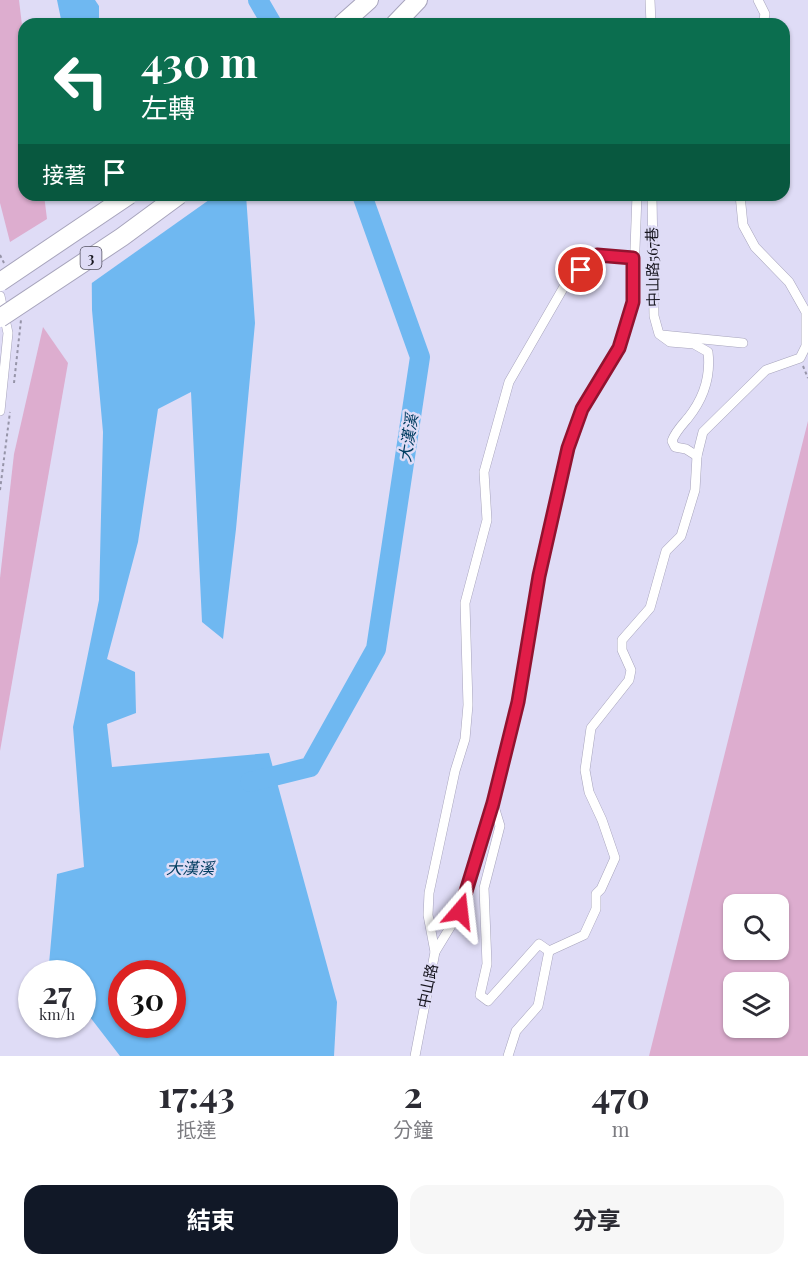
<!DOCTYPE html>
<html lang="zh-TW">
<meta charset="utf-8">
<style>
:root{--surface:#fff;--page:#f7f7f7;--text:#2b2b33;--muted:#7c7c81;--accent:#111827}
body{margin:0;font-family:"Playfair Display","Noto Sans TC",serif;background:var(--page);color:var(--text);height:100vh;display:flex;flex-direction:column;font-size:22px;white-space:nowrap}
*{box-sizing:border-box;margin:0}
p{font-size:20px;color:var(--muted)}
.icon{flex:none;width:33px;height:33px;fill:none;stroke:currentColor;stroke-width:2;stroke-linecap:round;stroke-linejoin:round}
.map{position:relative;height:1056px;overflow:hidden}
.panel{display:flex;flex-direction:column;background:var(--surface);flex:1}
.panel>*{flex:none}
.banner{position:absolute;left:18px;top:18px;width:772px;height:183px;border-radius:18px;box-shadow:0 2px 4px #0004;background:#0b6e4f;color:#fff;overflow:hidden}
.controls{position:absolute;left:723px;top:894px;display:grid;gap:12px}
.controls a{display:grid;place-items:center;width:66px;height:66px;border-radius:12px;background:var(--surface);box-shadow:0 2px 4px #0004;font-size:30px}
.speed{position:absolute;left:18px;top:960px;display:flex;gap:12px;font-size:30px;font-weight:700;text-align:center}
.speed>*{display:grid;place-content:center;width:78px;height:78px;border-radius:50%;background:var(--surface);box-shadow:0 2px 4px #0004;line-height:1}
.speed small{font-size:15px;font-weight:400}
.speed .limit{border:9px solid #d22;background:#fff;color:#111}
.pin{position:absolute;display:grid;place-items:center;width:51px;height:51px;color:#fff;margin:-26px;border:3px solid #fff;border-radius:50%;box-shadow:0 2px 6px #0007}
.me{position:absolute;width:66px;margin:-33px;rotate:17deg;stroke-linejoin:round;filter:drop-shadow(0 0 4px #0008)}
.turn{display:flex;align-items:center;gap:21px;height:126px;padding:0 24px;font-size:27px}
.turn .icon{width:78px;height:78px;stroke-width:2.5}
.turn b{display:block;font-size:42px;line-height:51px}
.then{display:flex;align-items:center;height:57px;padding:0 24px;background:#0003;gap:12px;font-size:22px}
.eta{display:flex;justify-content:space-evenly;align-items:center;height:102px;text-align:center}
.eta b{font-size:36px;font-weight:700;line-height:42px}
.action{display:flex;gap:12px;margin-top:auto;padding:12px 24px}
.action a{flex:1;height:69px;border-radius:18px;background:var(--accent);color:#fff;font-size:24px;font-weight:700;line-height:69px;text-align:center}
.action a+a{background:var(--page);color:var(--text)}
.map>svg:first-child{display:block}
.green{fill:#ddadcf;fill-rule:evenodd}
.water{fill:#6fb8f1;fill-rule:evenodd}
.pier{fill:#dfdcf6}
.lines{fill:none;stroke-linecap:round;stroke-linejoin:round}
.river{stroke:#6fb8f1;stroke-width:20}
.street-casing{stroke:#a7a4bc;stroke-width:10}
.highway-casing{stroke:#a7a4bc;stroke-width:20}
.path{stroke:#9694a8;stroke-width:2;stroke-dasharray:3 3;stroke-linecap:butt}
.street{stroke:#fff;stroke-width:9}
.highway{stroke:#fff;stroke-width:18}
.highway-bridge-casing{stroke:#a7a4bc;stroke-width:20;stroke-linecap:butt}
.highway-bridge{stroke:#fff;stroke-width:18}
.route-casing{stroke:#92132f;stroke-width:15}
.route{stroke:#e11d48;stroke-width:10}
.labels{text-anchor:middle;stroke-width:5;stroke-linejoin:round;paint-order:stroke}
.shield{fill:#dfdcf6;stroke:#535160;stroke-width:1.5}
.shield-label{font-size:14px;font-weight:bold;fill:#17161f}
.street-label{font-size:15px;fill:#17161f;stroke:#dfdcf6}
.water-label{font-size:16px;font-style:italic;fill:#003c60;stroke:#dfdcf6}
</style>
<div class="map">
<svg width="808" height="1056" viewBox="0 0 808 1056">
<rect width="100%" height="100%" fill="#dfdcf6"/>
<g class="green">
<polygon points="0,0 19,0 24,42 24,195 44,195 47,219 10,242 0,203"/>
<polygon points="43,327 68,363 0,751 0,578 14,454"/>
<path d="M808 421V1056H649ZM734 904H778V950H734ZM734 982H778V1028H734Z"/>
</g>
<g class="water">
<polygon points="57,0 95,0 99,6 99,24 62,24"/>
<path d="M91 195H246L255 323 236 529 223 639 202 622 191 392 158 409 138 542 107 659 135 672 136 713 107 724 112 767 269 753 337 1002 334 1056H120L83 1008 82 974 56 973 49 964 57 874 84 867 73 727 99 600 103 432 92 310ZM122 974H172V1024H122Z"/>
</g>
<polygon class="pier" points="99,195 216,195 89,285 88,202"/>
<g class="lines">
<g class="river">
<polyline points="258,0 272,24"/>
<polyline points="250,782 310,767 376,649 420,357 362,195"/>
</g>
<defs>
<g id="street">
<polyline points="650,0 651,24"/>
<polyline points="758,0 765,14 763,24"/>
<path d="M652 195 654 316 659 334 670 342 694 344 708 352C711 377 704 398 688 418 682 425 675 432 672 441L675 447 686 449 697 456"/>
<polyline points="0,296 8,333 0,411"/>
<polyline points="662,335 743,343"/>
<polyline points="493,803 500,826 484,888 487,964 480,995 488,1001 539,944 549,951 538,1006 516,1031 508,1056"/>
<polyline points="549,951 584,935 596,909 596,894 601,889 615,858 602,820 589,792 585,770 591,728 629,680 631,670 622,650 622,640 650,608 666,551 681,536 695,490 697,456 703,432 766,370 800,358 806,346 806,312 789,282 755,247 743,225 740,195"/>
<polyline points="435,952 428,915 429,893 455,771 465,739 468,705 465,603 487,520 484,472 509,382 565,285 597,255 633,258"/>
<polyline points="415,1056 435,952 460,911 493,803 518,702 539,576 568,448 582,409 619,348 633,302 637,195"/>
</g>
<g id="highway">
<polyline points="342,24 369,0"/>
<polyline points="395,24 418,0"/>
</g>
</defs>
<use href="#street" class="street-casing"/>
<use href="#highway" class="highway-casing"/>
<g class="path">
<polyline points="0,255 4,263"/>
<polyline points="803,366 808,378"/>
<polyline points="14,383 21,320"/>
<polyline points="0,490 10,412"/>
</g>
<use href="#street" class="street"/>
<use href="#highway" class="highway"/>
<defs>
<g id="highway-bridge">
<polyline points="0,282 129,195"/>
<polyline points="0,318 122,237 179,195"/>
</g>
</defs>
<use href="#highway-bridge" class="highway-bridge-casing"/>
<use href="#highway-bridge" class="highway-bridge"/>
</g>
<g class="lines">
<defs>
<polyline id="route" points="460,911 493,803 518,702 539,576 568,448 582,409 619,348 633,302 633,258 597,255 581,270"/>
</defs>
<use href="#route" class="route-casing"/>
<use href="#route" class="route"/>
</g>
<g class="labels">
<rect class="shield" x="80.5" y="247" width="21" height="22" rx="4.5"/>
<g class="shield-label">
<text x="91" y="263">3</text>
</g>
<g class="street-label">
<text transform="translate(653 267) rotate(-91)" y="5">中山路567巷</text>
<text transform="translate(428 986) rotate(-78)" y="5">中山路</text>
</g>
<g class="water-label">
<text transform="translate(408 438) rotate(-81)" y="6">大漢溪</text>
<text x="190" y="874">大漢溪</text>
</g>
</g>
</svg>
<div class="controls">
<a><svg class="icon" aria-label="search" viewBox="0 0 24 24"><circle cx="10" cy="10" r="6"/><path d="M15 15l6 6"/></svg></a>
<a><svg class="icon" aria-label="layers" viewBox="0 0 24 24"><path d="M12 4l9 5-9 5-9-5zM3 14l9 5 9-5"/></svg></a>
</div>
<div class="speed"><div>27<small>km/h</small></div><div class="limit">30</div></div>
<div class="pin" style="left:581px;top:270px;background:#d93025"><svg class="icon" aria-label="arrive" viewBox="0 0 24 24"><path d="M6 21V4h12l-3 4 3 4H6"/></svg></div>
<svg class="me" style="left:460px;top:911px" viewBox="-20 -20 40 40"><path d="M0-17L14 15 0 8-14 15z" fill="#e11d48" stroke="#fff" stroke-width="4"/></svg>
<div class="banner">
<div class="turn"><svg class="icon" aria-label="left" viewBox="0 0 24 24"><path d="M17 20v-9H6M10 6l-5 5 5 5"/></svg><div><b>430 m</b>左轉</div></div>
<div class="then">接著<svg class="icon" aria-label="arrive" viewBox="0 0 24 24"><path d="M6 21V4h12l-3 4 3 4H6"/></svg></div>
</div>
</div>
<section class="panel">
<div class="eta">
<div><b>17:43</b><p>抵達</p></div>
<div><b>2</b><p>分鐘</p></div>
<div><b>470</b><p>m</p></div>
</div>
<div class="action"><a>結束</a><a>分享</a></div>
</section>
